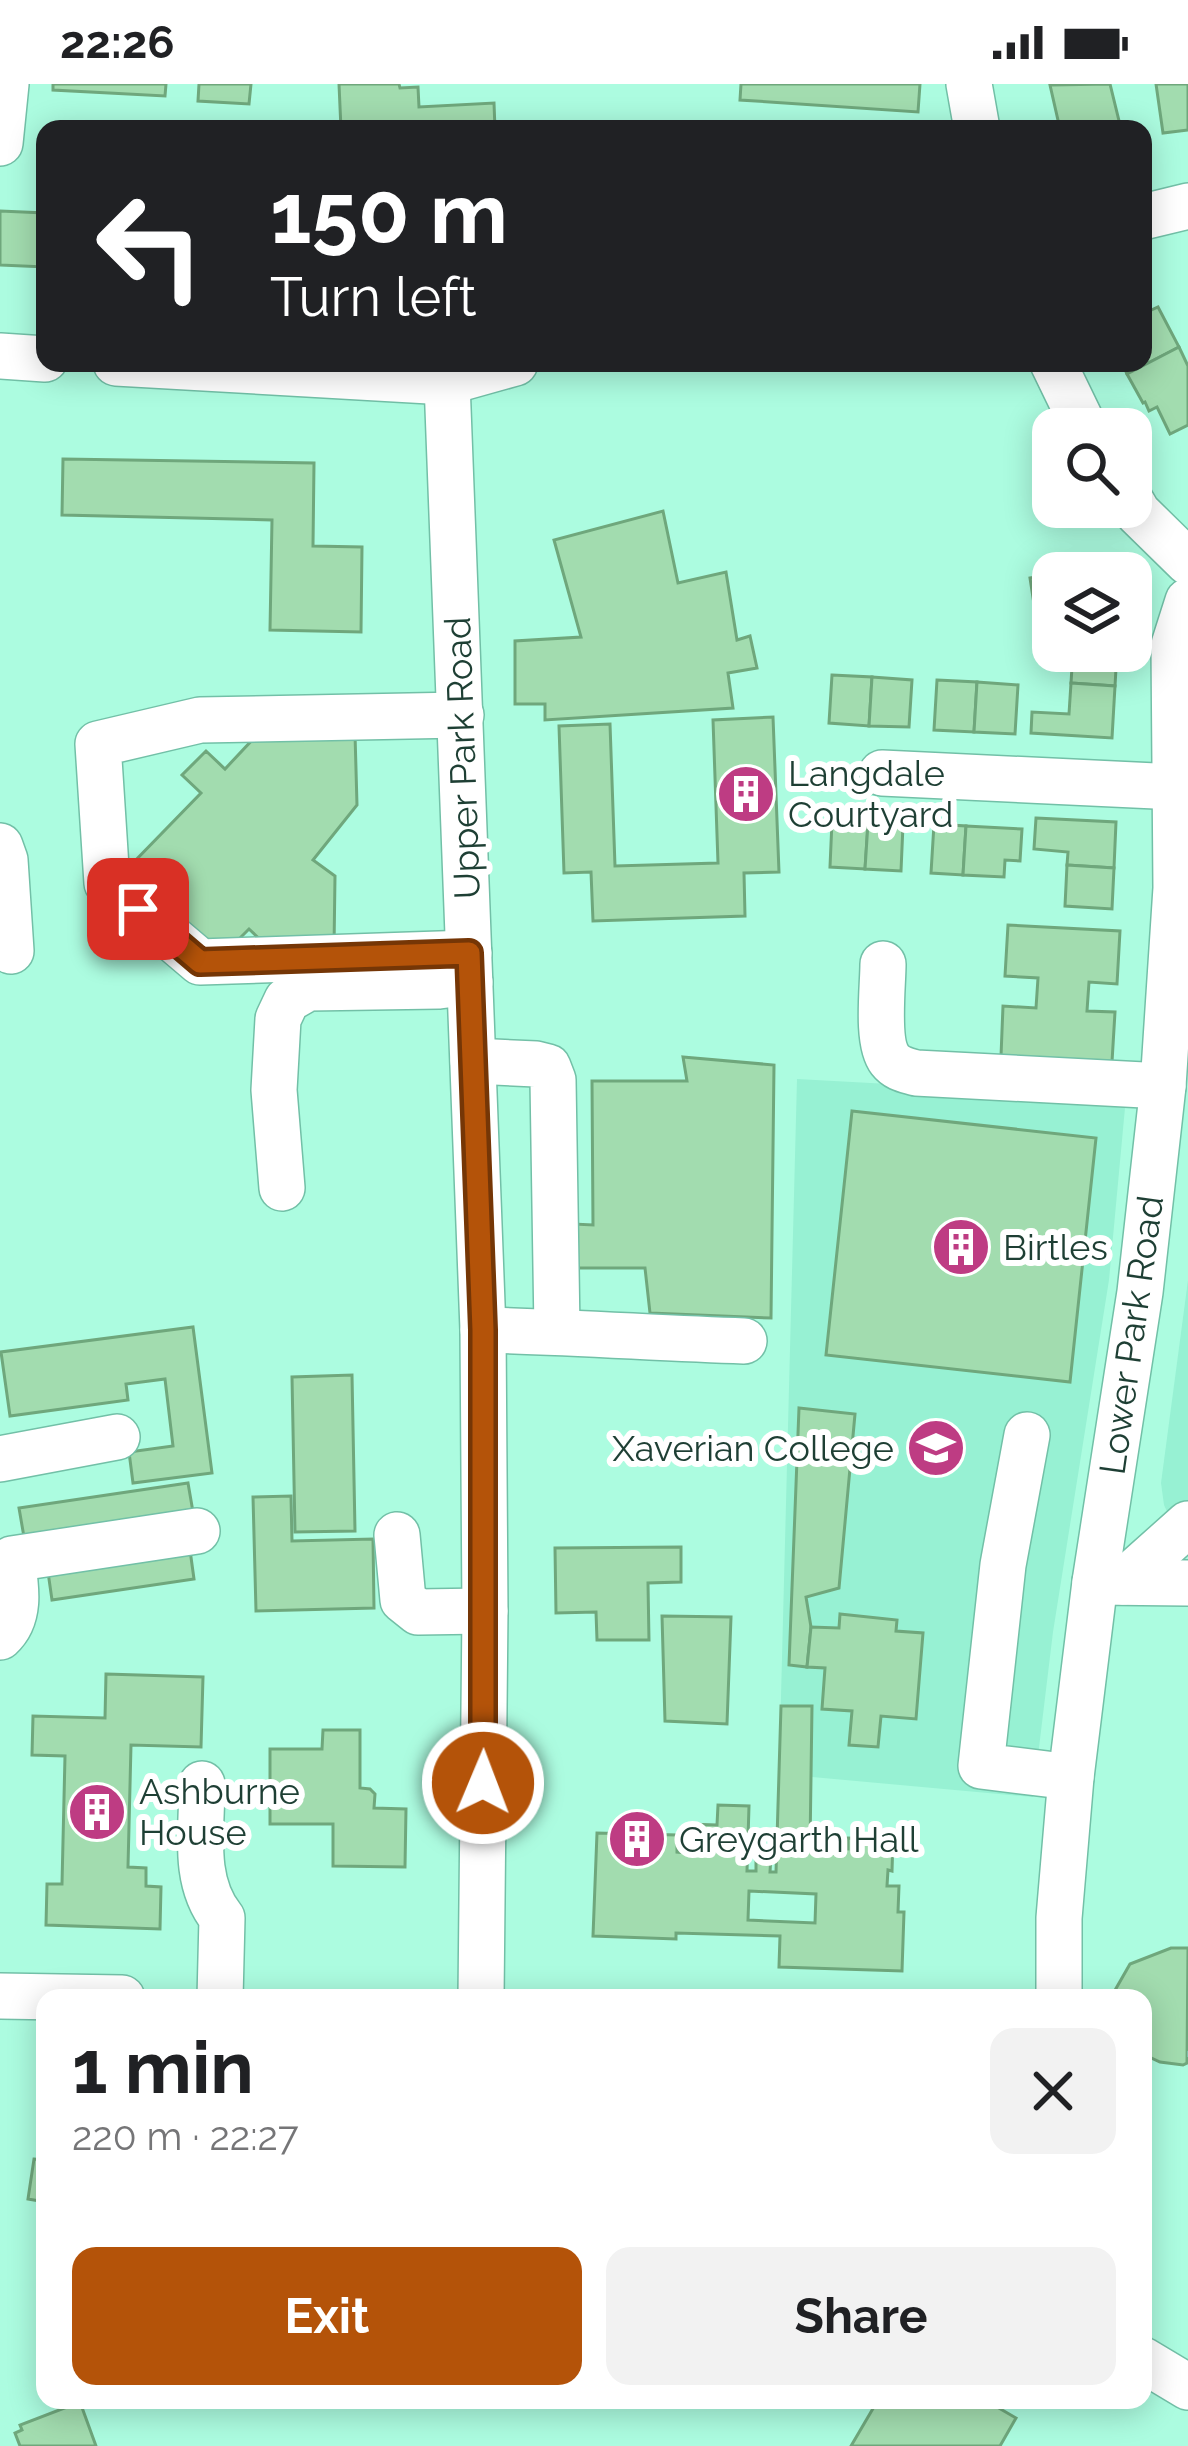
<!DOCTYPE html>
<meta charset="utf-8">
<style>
:root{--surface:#fff;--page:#f2f2f2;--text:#202124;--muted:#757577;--accent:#b45309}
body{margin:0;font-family:Raleway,sans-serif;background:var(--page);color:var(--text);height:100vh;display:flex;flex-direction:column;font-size:45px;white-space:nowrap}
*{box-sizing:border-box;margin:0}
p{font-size:39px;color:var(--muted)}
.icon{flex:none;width:66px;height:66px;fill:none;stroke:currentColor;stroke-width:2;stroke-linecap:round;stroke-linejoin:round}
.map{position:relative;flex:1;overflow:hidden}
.side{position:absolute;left:36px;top:1905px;width:1116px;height:420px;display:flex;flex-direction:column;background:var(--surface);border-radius:24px;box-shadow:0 6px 30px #0003}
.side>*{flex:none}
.top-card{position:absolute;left:36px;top:36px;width:1116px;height:252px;border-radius:24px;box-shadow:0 6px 30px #0003;background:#202124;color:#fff;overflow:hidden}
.buttons{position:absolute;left:1032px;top:324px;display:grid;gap:24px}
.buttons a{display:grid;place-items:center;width:120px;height:120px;border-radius:24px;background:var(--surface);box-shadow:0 6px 30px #0003;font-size:60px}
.pin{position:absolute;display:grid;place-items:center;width:102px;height:102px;color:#fff;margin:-51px;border-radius:24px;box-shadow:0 6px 18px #0006}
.me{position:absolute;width:132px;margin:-66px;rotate:1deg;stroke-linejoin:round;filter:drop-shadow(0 0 9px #0008)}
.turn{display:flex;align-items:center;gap:42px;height:252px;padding:0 36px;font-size:54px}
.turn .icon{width:156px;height:156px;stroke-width:2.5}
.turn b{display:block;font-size:84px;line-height:102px}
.round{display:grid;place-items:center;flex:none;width:126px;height:126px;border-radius:24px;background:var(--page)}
.head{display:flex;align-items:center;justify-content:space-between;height:204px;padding:0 36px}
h1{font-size:72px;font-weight:700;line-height:90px}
.button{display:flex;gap:24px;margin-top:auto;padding:24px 36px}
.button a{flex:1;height:138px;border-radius:24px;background:var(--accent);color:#fff;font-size:48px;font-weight:700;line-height:138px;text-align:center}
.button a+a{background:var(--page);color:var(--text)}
.status{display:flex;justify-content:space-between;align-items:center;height:84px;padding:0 60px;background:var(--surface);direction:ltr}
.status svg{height:33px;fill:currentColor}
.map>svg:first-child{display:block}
.built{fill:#97f1d3}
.building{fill:#a2dcaf;stroke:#6fa77c;stroke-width:3;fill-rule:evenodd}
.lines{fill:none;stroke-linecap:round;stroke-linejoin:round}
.minor-casing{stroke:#72c0a7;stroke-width:48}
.path{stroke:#7ebfa9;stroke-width:6;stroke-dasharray:6 9;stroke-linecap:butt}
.minor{stroke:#fff;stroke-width:45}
.route-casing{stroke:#753606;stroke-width:30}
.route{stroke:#b45309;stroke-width:21}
.labels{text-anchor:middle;stroke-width:12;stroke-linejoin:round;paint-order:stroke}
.street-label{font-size:36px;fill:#1e3f34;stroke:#fff}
.poi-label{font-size:36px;fill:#1e3f34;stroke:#fff;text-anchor:start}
</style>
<div class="status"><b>22:26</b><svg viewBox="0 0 49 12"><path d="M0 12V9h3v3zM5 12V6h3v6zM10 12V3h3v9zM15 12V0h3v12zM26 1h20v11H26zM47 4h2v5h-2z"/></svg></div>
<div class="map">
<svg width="1188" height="2362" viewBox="0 0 1188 2362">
<rect width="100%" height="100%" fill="#acfce0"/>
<g class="built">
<polygon points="797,995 1126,1013 1109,1196 1053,1548 1033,1713 779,1690"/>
<polygon points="1188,1196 1188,1456 1171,1436 1164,1421 1161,1399"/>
</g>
<g class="building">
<polygon points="53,0 166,0 165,12 53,6"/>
<polygon points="199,0 251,0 249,20 198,17"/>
<polygon points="339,0 399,0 400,4 418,3 419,23 494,19 495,45 341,45"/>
<polygon points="741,0 920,0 918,28 740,16"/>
<polygon points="1110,0 1121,45 1060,45 1050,1"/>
<polygon points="1156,0 1188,0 1188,46 1163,49"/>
<polygon points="0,127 45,129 45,183 0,181"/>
<polygon points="1143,220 1147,228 1158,223 1179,263 1127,290 1122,279 1143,279"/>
<polygon points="1179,263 1188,282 1188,341 1170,350 1157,323 1149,327 1145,318 1143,319 1127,290"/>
<polygon points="63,375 314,379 313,462 362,463 361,548 270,546 272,436 62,431"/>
<polygon points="663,427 678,499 726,488 737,556 750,552 757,584 728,589 733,624 545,636 545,620 515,620 515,557 581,553 554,456"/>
<polygon points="1053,490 1053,517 1034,520 1030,494"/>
<polygon points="1073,567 1117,567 1115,602 1071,599"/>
<polygon points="832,591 872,593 869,642 829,639"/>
<polygon points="872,593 912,596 909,643 869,642"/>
<polygon points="937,596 977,598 974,648 934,646"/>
<polygon points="977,598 1018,601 1015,650 974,648"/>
<polygon points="1071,599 1115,602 1112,654 1031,649 1032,628 1069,630"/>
<polygon points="773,633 779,788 744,789 745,832 593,837 591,788 564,789 559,642 610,640 615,782 718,779 713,636"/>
<polygon points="355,650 357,721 313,776 335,792 334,864 268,863 249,845 221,873 142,819 156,805 131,781 201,709 182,691 206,667 225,685 255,653"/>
<polygon points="1036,734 1116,738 1114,784 1067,781 1068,768 1034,765"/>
<polygon points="832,737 868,739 865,785 830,783"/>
<polygon points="868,739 903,741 901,787 865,785"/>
<polygon points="934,740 966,742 963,791 931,789"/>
<polygon points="966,742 1022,745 1020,777 1005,776 1004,793 963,791"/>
<polygon points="1067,781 1114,784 1112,825 1065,822"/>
<polygon points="1008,841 1120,847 1117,900 1089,898 1087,927 1115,928 1112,978 1001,972 1003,922 1036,924 1038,894 1005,892"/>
<polygon points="683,973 774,981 771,1234 650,1229 645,1184 573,1184 574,1140 593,1141 592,997 687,997"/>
<polygon points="852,1027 1096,1054 1070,1298 826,1271"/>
<polygon points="193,1243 212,1389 133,1399 129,1368 173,1362 165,1295 126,1300 128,1316 10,1332 1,1268"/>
<polygon points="352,1291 355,1447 295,1448 292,1293"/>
<polygon points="799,1324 855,1330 839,1504 806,1513 811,1543 807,1583 789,1581"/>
<polygon points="188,1399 193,1428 24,1453 19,1424"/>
<polygon points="291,1412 292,1457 373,1455 374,1524 256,1527 253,1413"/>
<polygon points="681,1463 681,1498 648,1499 649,1556 597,1556 596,1528 556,1529 555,1464"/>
<polygon points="190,1466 194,1495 52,1516 48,1488"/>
<polygon points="840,1530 897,1536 896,1547 923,1549 916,1635 881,1632 878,1663 849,1661 852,1627 822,1625 825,1584 807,1583 811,1543 839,1544"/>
<polygon points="662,1532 731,1533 727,1640 665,1637"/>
<polygon points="106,1590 203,1593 201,1663 131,1661 128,1783 146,1784 146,1802 161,1803 160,1845 46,1841 47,1800 62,1800 65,1672 32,1671 33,1632 105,1634"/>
<path d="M781 1622H812L810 1763 848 1765V1754L893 1755 892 1787 888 1786 887 1802H899L898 1828H904L902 1887 779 1883 780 1852 676 1849V1855L593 1852 597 1749 677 1751V1768L689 1769 690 1740 717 1741 718 1721 749 1722 747 1787H756V1771L771 1772 770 1788H776ZM749 1807 816 1810 815 1839 748 1836Z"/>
<polygon points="323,1646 360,1646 360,1704 370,1705 375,1710 374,1724 406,1725 405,1783 333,1782 333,1740 270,1740 270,1665 322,1665"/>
<polygon points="1171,1864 1188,1864 1187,1979 1183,1981 1160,1978 1143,1970 1143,1914 1116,1914 1114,1908 1130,1880"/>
<polygon points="34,2075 45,2076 45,2118 28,2115"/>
<polygon points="878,2316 985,2316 1016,2334 1000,2362 851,2362"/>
<polygon points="80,2318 96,2362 20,2362 15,2349 22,2346 20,2341"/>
</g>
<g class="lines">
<defs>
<g id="minor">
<polyline points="969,0 977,45"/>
<polyline points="0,59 6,0"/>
<polyline points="1143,133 1188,122"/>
<polyline points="0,272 45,275"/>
<polyline points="116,279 447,298 515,279"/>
<polyline points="1053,279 1085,345"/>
<polyline points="447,298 483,1246 485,1527 481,1914"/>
<polyline points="1131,417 1138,429 1188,478"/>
<polyline points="461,631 200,636 98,660 107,799 200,878 469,869"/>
<polyline points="882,689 1177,703"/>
<polyline points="0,762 5,776 11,867"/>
<path d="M883 880C883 903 876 958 890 976 897 985 906 986 916 989L1163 1002"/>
<polyline points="473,977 536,980 548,983 553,996 557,1246"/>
<polyline points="282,1104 274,1006 278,935 287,916 308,904 439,902 470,898"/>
<path d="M483 1246C570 1248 657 1254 744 1257"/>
<polyline points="1027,1351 1003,1481 981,1682 1071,1693"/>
<polyline points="0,1375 117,1353"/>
<polyline points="397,1451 403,1516 418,1528 485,1527"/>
<polyline points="1095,1498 1188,1499"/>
<polyline points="1123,1498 1188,1440"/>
<path d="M0 1553C22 1533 16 1502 12 1475L197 1447"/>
<path d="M202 1700C202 1745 192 1797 222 1834L220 1914"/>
<polyline points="0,1912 122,1914"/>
<polyline points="1059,1914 1059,1834 1071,1693 1095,1498 1140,1208 1163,1002 1176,804 1174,561 1188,517"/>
<polyline points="1143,2276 1188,2303"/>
</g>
</defs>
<use href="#minor" class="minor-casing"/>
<polyline class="path" points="1187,1970 1188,1970"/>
<use href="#minor" class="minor"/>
</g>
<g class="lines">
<defs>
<polyline id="route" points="138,825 200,878 469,869 483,1246 483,1699"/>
</defs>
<use href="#route" class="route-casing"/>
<use href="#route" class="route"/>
</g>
<defs>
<symbol id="building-disc" viewBox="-11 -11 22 22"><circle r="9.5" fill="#be3c83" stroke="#fff"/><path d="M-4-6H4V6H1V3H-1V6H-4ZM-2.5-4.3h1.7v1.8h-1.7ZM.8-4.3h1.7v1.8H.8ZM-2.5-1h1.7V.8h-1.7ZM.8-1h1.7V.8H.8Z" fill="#fff"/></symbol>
<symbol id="university-disc" viewBox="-11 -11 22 22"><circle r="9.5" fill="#be3c83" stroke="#fff"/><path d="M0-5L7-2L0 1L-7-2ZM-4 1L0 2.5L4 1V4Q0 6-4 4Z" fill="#fff"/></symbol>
</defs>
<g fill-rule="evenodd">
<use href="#building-disc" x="713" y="677" width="66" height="66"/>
<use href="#building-disc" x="928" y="1130" width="66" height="66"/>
<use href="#university-disc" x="903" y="1331" width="66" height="66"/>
<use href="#building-disc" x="64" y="1695" width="66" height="66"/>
<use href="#building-disc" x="604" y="1722" width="66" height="66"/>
</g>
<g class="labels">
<g class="street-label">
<text transform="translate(462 674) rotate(-92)" y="13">Upper Park Road</text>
<text transform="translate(1131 1251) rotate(-82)" y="13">Lower Park Road</text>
</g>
<g class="poi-label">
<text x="788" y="702">Langdale<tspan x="788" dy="41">Courtyard</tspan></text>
<text x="1003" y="1176">Birtles</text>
<text x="894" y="1377" text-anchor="end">Xaverian College</text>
<text x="139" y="1720">Ashburne<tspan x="139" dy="41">House</tspan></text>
<text x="679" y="1768">Greygarth Hall</text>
</g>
</g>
</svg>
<div class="buttons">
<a><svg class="icon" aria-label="search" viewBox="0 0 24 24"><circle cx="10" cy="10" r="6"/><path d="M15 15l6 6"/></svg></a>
<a><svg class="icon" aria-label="layers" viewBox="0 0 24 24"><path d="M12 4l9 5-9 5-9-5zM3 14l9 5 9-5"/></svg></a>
</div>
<div class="pin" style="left:138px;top:825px;background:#d93025"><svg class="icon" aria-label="arrive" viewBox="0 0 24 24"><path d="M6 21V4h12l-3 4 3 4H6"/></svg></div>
<svg class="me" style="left:483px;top:1699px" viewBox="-20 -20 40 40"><circle r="17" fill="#b45309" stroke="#fff" stroke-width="3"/><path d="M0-11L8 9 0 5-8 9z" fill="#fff"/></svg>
<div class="top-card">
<div class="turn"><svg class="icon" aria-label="left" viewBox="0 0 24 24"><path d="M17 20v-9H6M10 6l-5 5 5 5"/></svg><div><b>150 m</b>Turn left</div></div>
</div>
<section class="side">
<div class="head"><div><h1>1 min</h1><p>220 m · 22:27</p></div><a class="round"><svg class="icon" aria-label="close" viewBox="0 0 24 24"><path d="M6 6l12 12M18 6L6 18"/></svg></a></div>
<div class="button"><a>Exit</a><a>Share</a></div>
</section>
</div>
